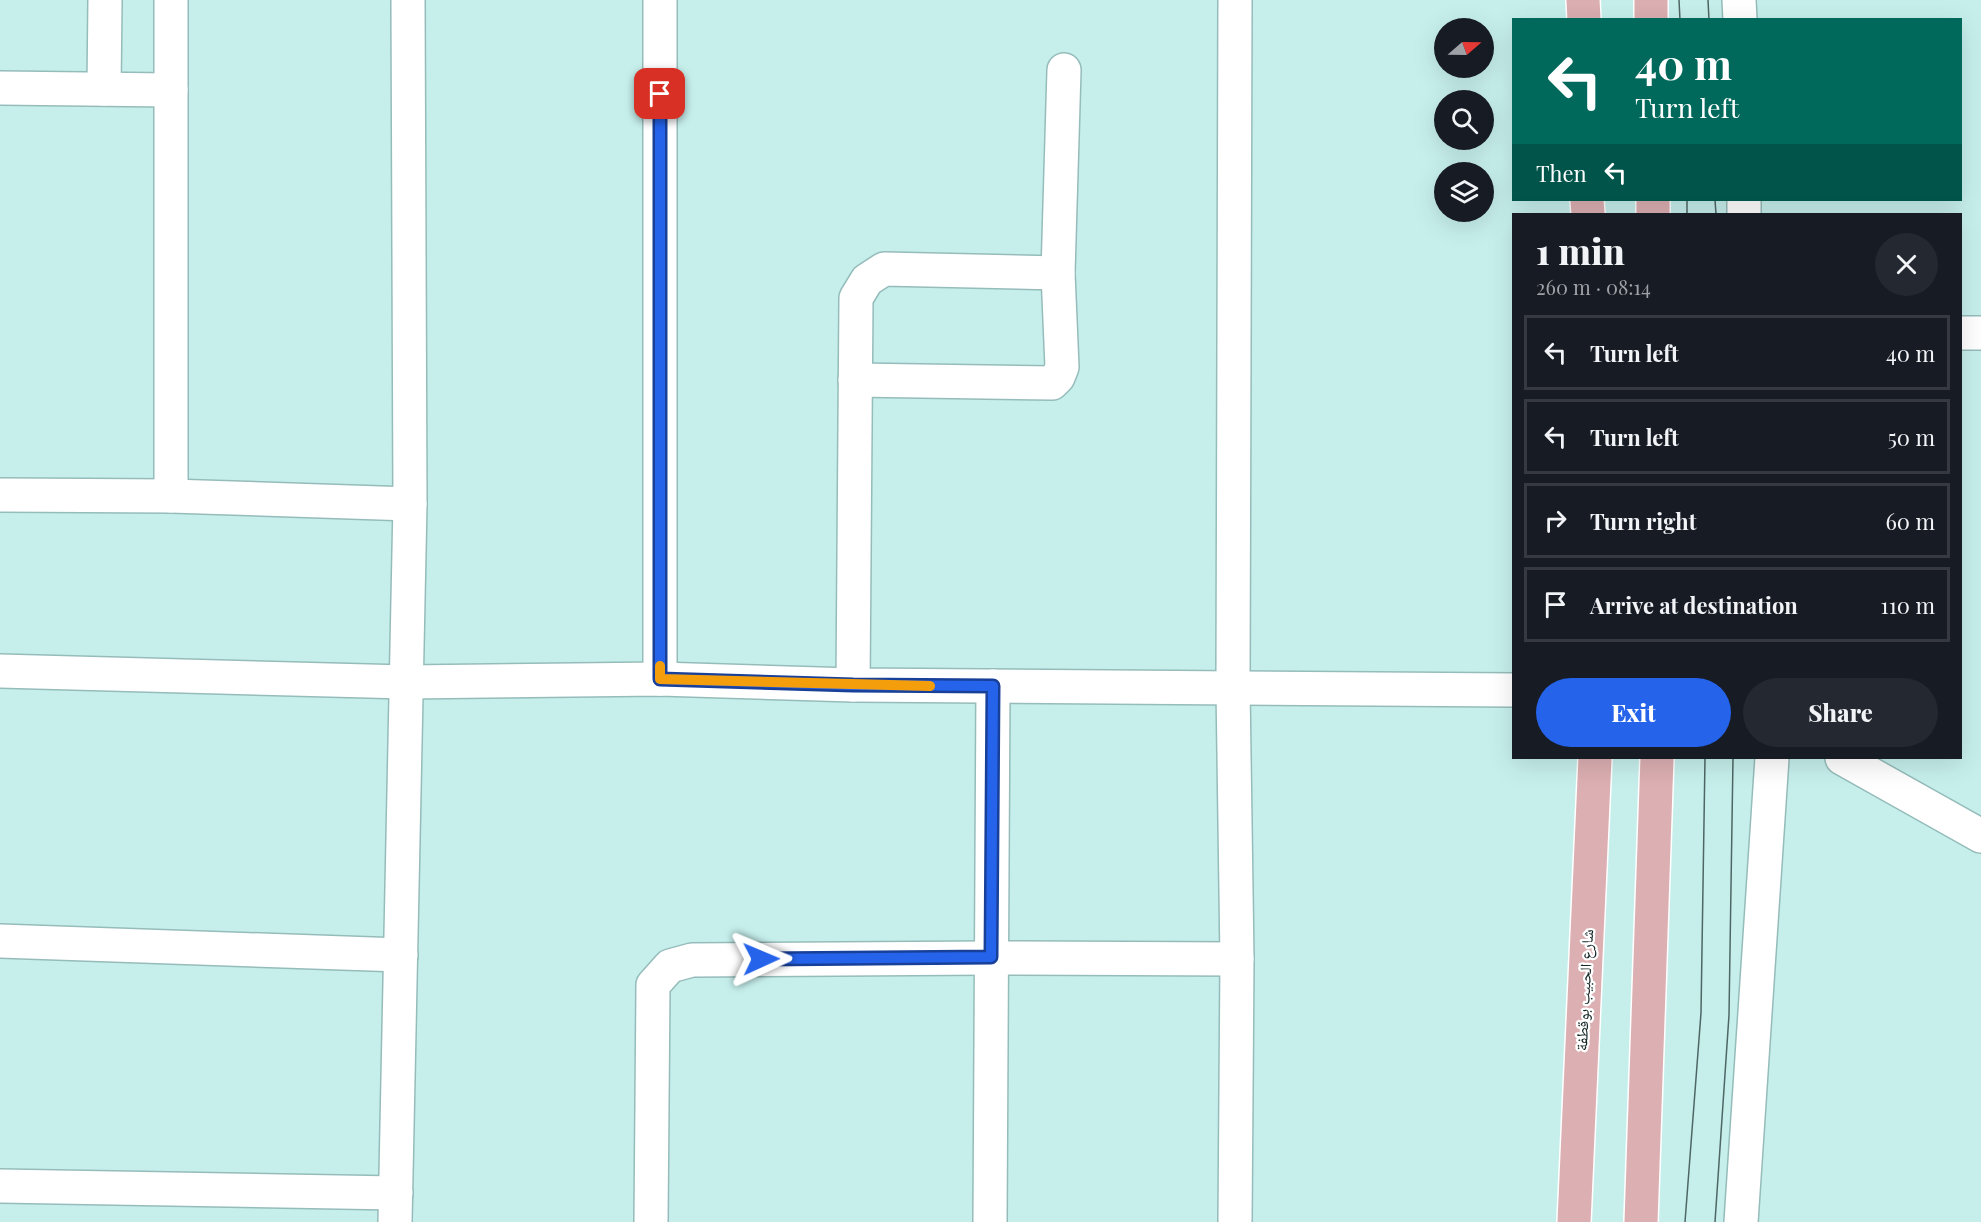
<!DOCTYPE html>
<meta charset="utf-8">
<style>
:root{--surface:#171b24;--page:#242831;--text:#f1f3f6;--muted:#9ea1a6;--line:#363941;--accent:#2563eb}
body{margin:0;font-family:"Playfair Display","Noto Naskh Arabic",serif;background:var(--page);color:var(--text);height:100vh;display:flex;flex-direction:column;font-size:22px;white-space:nowrap}
*{box-sizing:border-box;margin:0}
p{font-size:20px;color:var(--muted)}
.icon{flex:none;width:33px;height:33px;fill:none;stroke:currentColor;stroke-width:2;stroke-linecap:round;stroke-linejoin:round}
.map{position:relative;flex:1;overflow:hidden}
.drawer{position:absolute;left:1512px;top:213px;width:450px;height:546px;display:flex;flex-direction:column;background:var(--surface);border-radius:0px;box-shadow:0 6px 24px #0002}
.drawer>*{flex:none}
.banner{position:absolute;left:1512px;top:18px;width:450px;height:183px;border-radius:0px;box-shadow:0 6px 24px #0002;background:#00695c;color:#fff;overflow:hidden}
.needle{width:39px;rotate:70deg}
.tools{position:absolute;left:1434px;top:18px;display:grid;gap:12px}
.tools a{display:grid;place-items:center;width:60px;height:60px;border-radius:50%;background:var(--surface);box-shadow:0 6px 24px #0002;font-size:30px}
.pin{position:absolute;display:grid;place-items:center;width:51px;height:51px;color:#fff;margin:-26px;border-radius:12px;box-shadow:0 3px 9px #0006}
.me{position:absolute;width:66px;margin:-33px;rotate:89deg;stroke-linejoin:round;filter:drop-shadow(0 0 4px #0008)}
.turn{display:flex;align-items:center;gap:21px;height:126px;padding:0 24px;font-size:27px}
.turn .icon{width:78px;height:78px;stroke-width:2.5}
.turn b{display:block;font-size:42px;line-height:51px}
.then{display:flex;align-items:center;height:57px;padding:0 24px;background:#0003;gap:12px;font-size:22px}
.round{display:grid;place-items:center;flex:none;width:63px;height:63px;border-radius:32px;background:var(--page)}
.headline{display:flex;align-items:center;justify-content:space-between;height:102px;padding:0 24px}
h1{font-size:36px;font-weight:800;line-height:45px}
.action{display:flex;gap:12px;margin-top:auto;padding:12px 24px}
.action a{flex:1;height:69px;border-radius:36px;background:var(--accent);color:#fff;font-size:24px;font-weight:800;line-height:69px;text-align:center}
.action a+a{background:var(--page);color:var(--text)}
ul{padding:0;list-style:none}
li{display:flex;align-items:center;gap:18px;height:75px;margin:0 12px 9px;padding:0 12px;border:3px solid var(--line);border-radius:0px}
li div{flex:1}
li b{display:block;font-size:22px}
li em{font-style:normal}
.map>svg:first-child{display:block}
.lines{fill:none;stroke-linecap:round;stroke-linejoin:round}
.minor-casing{stroke:#95bcba;stroke-width:36}
.major-casing{stroke:#fff;stroke-width:36}
.minor{stroke:#fff;stroke-width:33}
.major{stroke:#dcafb2;stroke-width:33}
.tram{stroke:#4e6664;stroke-width:1.5}
.route-casing{stroke:#184099;stroke-width:15}
.route{stroke:#2563eb;stroke-width:10}
.slow{stroke:#f59e0b;stroke-width:10}
.labels{text-anchor:middle;stroke-width:4.5;stroke-linejoin:round;paint-order:stroke}
.street-label{font-size:16px;fill:#142423;stroke:#fff}
</style>
<div class="map">
<svg width="1981" height="1222" viewBox="0 0 1981 1222">
<rect width="100%" height="100%" fill="#c6efec"/>
<g class="lines">
<defs>
<g id="minor">
<polyline points="660,0 660,679"/>
<polyline points="1739,0 1740,20"/>
<polyline points="0,88 171,90"/>
<polyline points="104,89 105,0"/>
<polyline points="1744,200 1744,214"/>
<polyline points="1960,333 1981,333"/>
<polyline points="855,380 1052,383 1058,377 1062,367 1058,273 1064,70"/>
<polyline points="0,495 171,496 410,504"/>
<polyline points="171,496 171,0"/>
<polyline points="0,671 406,682 660,679 853,685 1514,690"/>
<polyline points="853,685 856,298 867,280 884,269 1058,273"/>
<polyline points="1842,758 1981,836"/>
<polyline points="0,941 401,955"/>
<polyline points="0,1186 396,1193"/>
<polyline points="395,1222 410,504 408,0"/>
<polyline points="651,1222 653,985 670,966 692,960 991,958 1237,959"/>
<polyline points="990,1222 993,686"/>
<polyline points="1235,1222 1237,959 1233,687 1235,0"/>
<polyline points="1741,1222 1772,758"/>
</g>
<g id="major">
<polyline points="1583,0 1584,20"/>
<polyline points="1651,0 1651,20"/>
<polyline points="1587,200 1588,214"/>
<polyline points="1653,200 1653,214"/>
<polyline points="1574,1222 1595,758"/>
<polyline points="1641,1222 1657,758"/>
</g>
</defs>
<use href="#minor" class="minor-casing"/>
<use href="#major" class="major-casing"/>
<use href="#minor" class="minor"/>
<use href="#major" class="major"/>
<g class="tram">
<polyline points="1679,0 1680,20"/>
<polyline points="1708,0 1709,20"/>
<polyline points="1687,200 1687,214"/>
<polyline points="1715,200 1716,214"/>
<polyline points="1685,1222 1701,1013 1705,758"/>
<polyline points="1715,1222 1729,1015 1733,758"/>
</g>
</g>
<g class="lines">
<defs>
<polyline id="route" points="660,94 660,679 853,685 993,686 991,957 761,959"/>
</defs>
<use href="#route" class="route-casing"/>
<use href="#route" class="route"/>
<polyline class="slow" points="660,666 660,679 930,686"/>
</g>
<g class="labels">
<g class="street-label">
<text transform="translate(1584 990) rotate(-87)" y="6">شارع الحبيب بوقطفة</text>
</g>
</g>
</svg>
<div class="tools">
<a><svg class="needle" viewBox="-14 -14 28 28"><path d="M0-13l5 13h-10z" fill="#e53935"/><path d="M0 13l5-13h-10z" fill="#9ea1a6"/></svg></a>
<a><svg class="icon" aria-label="search" viewBox="0 0 24 24"><circle cx="10" cy="10" r="6"/><path d="M15 15l6 6"/></svg></a>
<a><svg class="icon" aria-label="layers" viewBox="0 0 24 24"><path d="M12 4l9 5-9 5-9-5zM3 14l9 5 9-5"/></svg></a>
</div>
<div class="pin" style="left:660px;top:94px;background:#d93025"><svg class="icon" aria-label="arrive" viewBox="0 0 24 24"><path d="M6 21V4h12l-3 4 3 4H6"/></svg></div>
<svg class="me" style="left:761px;top:959px" viewBox="-20 -20 40 40"><path d="M0-17L14 15 0 8-14 15z" fill="#2563eb" stroke="#fff" stroke-width="4"/></svg>
<div class="banner">
<div class="turn"><svg class="icon" aria-label="left" viewBox="0 0 24 24"><path d="M17 20v-9H6M10 6l-5 5 5 5"/></svg><div><b>40 m</b>Turn left</div></div>
<div class="then">Then<svg class="icon" aria-label="left" viewBox="0 0 24 24"><path d="M17 20v-9H6M10 6l-5 5 5 5"/></svg></div>
</div>
<section class="drawer">
<div class="headline"><div><h1>1 min</h1><p>260 m · 08:14</p></div><a class="round"><svg class="icon" aria-label="close" viewBox="0 0 24 24"><path d="M6 6l12 12M18 6L6 18"/></svg></a></div>
<ul>
<li><svg class="icon" aria-label="left" viewBox="0 0 24 24"><path d="M17 20v-9H6M10 6l-5 5 5 5"/></svg><div><b>Turn left</b></div><em>40 m</em></li>
<li><svg class="icon" aria-label="left" viewBox="0 0 24 24"><path d="M17 20v-9H6M10 6l-5 5 5 5"/></svg><div><b>Turn left</b></div><em>50 m</em></li>
<li><svg class="icon" aria-label="right" viewBox="0 0 24 24"><path d="M7 20v-9h11M14 6l5 5-5 5"/></svg><div><b>Turn right</b></div><em>60 m</em></li>
<li><svg class="icon" aria-label="arrive" viewBox="0 0 24 24"><path d="M6 21V4h12l-3 4 3 4H6"/></svg><div><b>Arrive at destination</b></div><em>110 m</em></li>
</ul>
<div class="action"><a>Exit</a><a>Share</a></div>
</section>
</div>
